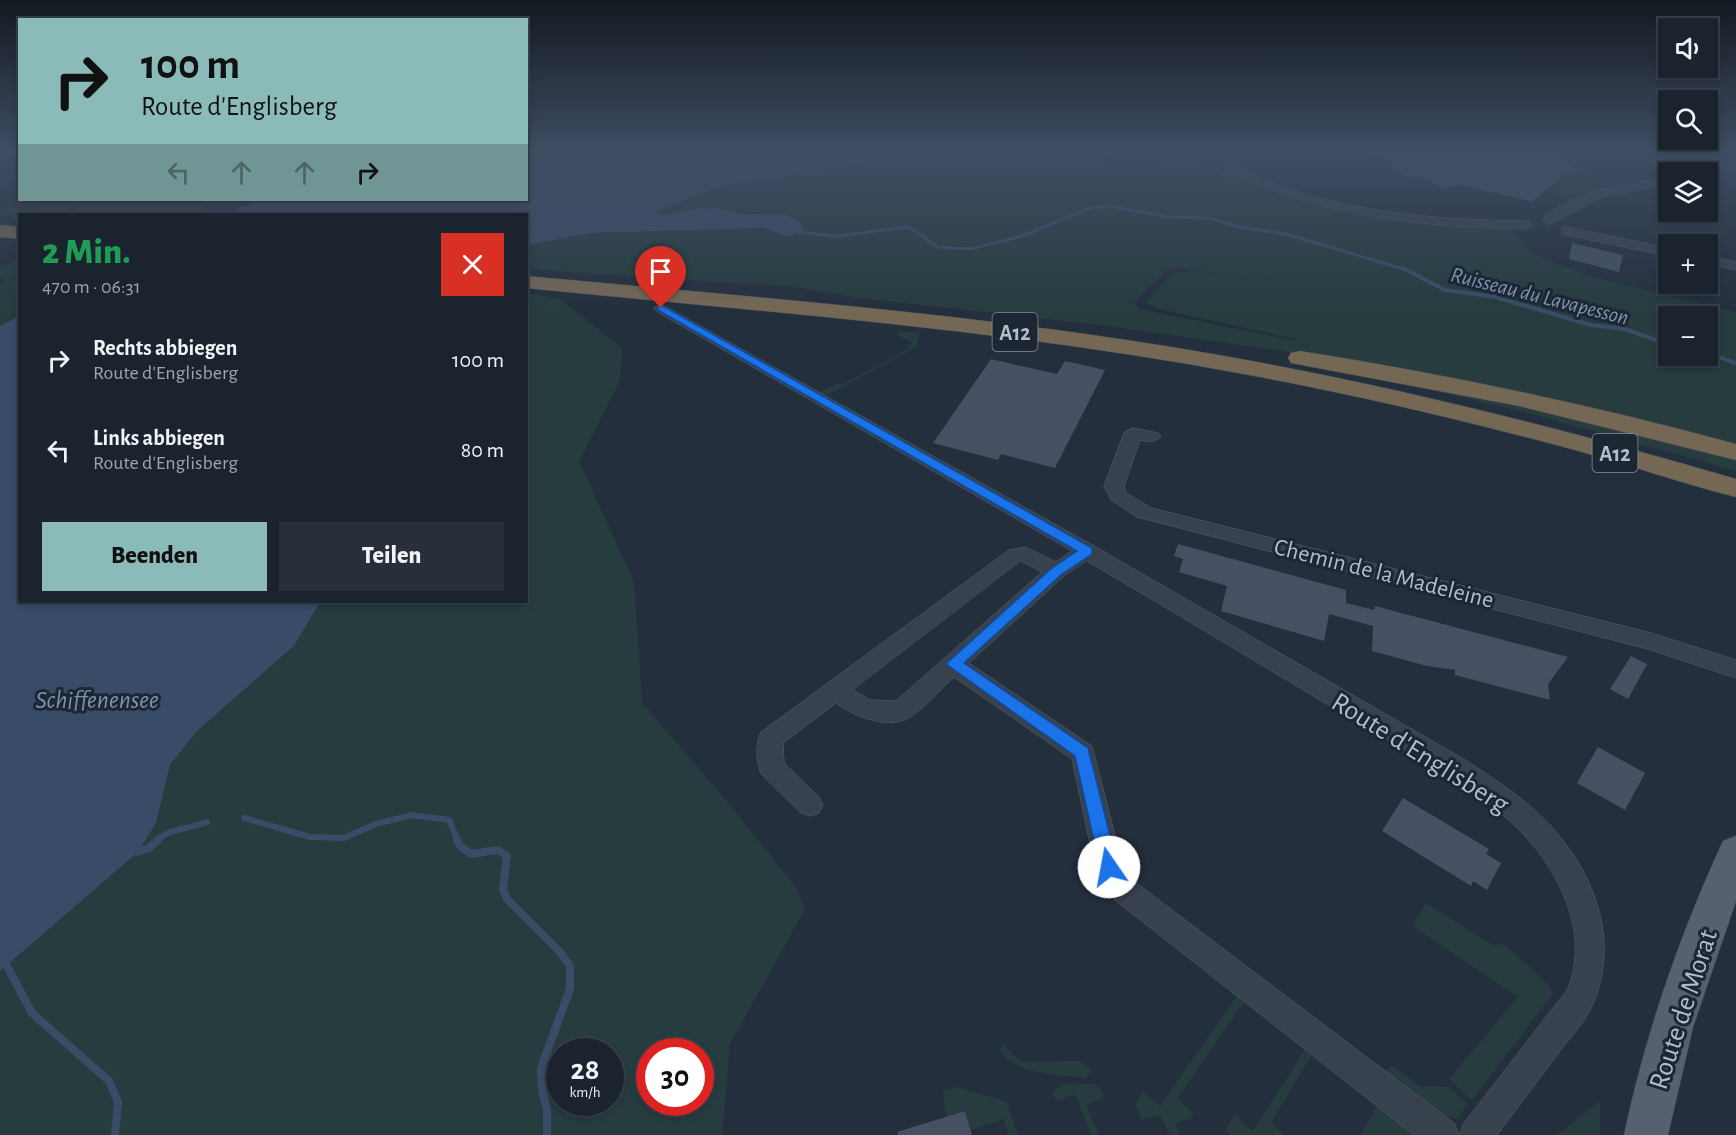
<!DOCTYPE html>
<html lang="de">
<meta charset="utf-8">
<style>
:root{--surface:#1b232e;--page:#282f3a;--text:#f1f3f6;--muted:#a0a4aa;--line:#39404a;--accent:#8bbbb9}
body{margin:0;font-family:"Alegreya Sans",sans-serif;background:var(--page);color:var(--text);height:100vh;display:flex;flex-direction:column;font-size:22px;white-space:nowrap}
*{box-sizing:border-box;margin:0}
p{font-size:20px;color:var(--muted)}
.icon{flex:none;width:33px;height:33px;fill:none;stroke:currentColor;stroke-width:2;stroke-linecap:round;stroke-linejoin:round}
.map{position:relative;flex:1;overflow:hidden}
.drawer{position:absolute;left:18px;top:213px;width:510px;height:390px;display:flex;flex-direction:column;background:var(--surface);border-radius:0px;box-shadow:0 3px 9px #0003,0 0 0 2px var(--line)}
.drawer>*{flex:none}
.guide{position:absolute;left:18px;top:18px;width:510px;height:183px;border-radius:0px;box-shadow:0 3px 9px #0003,0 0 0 2px var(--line);background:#8bbbb9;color:#111;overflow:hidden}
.controls{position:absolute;left:1658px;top:18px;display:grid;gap:12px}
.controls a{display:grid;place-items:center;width:60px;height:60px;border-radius:0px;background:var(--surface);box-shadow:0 3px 9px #0003,0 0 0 2px var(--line);font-size:30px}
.speed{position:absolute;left:546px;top:1038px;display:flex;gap:12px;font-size:30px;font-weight:700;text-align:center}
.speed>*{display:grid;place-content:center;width:78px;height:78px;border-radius:50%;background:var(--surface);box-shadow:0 3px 9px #0003,0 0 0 2px var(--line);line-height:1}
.speed small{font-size:15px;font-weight:400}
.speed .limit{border:9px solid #d22;background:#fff;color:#111}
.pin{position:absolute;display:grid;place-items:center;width:51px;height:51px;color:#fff;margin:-62px -26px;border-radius:50% 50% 50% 0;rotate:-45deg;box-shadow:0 0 6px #0007}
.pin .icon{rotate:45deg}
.me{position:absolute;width:66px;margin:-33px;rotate:348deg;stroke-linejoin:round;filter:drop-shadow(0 0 4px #0008)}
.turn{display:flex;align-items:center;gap:21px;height:126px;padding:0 24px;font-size:27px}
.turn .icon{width:78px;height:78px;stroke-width:2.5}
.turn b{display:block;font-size:42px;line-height:51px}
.lanes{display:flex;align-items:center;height:57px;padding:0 24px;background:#0003;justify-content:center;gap:30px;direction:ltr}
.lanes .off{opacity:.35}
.round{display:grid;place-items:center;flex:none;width:63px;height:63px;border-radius:0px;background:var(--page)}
.summary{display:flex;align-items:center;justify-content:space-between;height:102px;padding:0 24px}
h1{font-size:36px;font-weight:800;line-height:45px;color:#1e9e55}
.button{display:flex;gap:12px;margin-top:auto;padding:12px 24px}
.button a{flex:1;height:69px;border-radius:0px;background:var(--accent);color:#111;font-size:24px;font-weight:800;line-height:69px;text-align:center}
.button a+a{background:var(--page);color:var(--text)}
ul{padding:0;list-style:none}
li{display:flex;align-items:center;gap:18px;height:90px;padding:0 24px}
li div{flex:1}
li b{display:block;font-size:22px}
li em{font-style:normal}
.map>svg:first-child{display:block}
.green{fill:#263c3f;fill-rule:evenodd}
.water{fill:#394c67}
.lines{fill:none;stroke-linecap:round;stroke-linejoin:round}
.stream-far3{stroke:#394c67;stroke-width:3}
.stream-far2{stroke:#394c67;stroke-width:4}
.stream-far1{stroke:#394c67;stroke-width:6}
.stream{stroke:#394c67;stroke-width:8}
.building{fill:#455162}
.minor-casing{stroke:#565f6c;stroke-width:1}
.major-casing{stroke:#414a57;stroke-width:1}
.highway-casing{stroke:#434c59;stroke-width:1}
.minor{fill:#38414e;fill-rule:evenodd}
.major{fill:#56606e;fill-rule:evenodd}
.highway{fill:#746855;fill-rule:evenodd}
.route{fill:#1a73e8;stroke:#114b97;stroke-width:1.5}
.labels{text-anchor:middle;stroke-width:6;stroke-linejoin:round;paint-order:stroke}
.far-water-label{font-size:22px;font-style:italic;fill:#7c92b1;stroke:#1d2633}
.shield{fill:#1d2633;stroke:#878f9c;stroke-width:1.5}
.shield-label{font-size:22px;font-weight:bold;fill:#b4bcc9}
.street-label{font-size:24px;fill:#b4bcc9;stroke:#1d2633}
.water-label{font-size:26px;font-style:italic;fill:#7c92b1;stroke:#1d2633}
.near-street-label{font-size:28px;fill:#b4bcc9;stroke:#1d2633}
</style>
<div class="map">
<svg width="1736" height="1135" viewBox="0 0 1736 1135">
<rect width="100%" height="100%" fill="#242f3e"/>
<g class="green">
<path d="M893 150H1118L1099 166 1102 167 1193 161 1209 168 1220 176 1323 204 1509 228 1531 252 1548 261 1597 278 1736 312V471L1539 416 1398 382 1289 352 1101 325 851 297 795 287 527 269V245L591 233 765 228 789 237 761 212C739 215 717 206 695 209 681 210 667 216 653 212L721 186 864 165ZM1176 268 1243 276 1192 271 1174 273 1147 300 1148 304 1158 309 1296 339 1295 341 1141 309 1134 303 1168 270ZM1668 316H1707V356H1668Z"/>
<path d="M1582 171 1603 180C1588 189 1569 180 1553 188L1539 182Z"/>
<path d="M1605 181 1617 186C1595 190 1574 199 1552 193 1567 178 1589 192 1605 181Z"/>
<polygon points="44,200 71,200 66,214 74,213 76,200 207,200 199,204 208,210 200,214 20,214 19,218 0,215 0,207 36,210"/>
<polygon points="19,259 19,316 0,326 0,284 7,278 0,279 0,268"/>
<path d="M527 293 560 299 622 348 620 381 579 461 634 582 642 703 721 794 796 887 805 909 730 1044 722 1135H0V971L138 852 156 823 170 765 196 732 294 646 320 602H526ZM560 1052H610V1102H560ZM650 1052H700V1102H650Z"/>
<polygon points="899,331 920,333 916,347 824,397 821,395 821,392 838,383 841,385 909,349 906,347 913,343 898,336"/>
<path d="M1426 903 1494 946 1502 943C1506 945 1546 982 1549 986 1550 989 1551 992 1552 995L1472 1100 1449 1079 1518 997 1413 926Z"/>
<polygon points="1238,995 1245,1000 1177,1099 1194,1114 1191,1118 1175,1124 1180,1135 1170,1135 1160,1115 1142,1120 1135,1104 1143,1092 1160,1106"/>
<path d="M1003 1044 1022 1062 1079 1061 1092 1071 1086 1078C1062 1075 1011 1074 1000 1050Z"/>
<polygon points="1306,1048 1313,1053 1271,1123 1285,1135 1229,1135 1226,1128 1235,1115 1253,1131"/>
<polygon points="1391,1065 1420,1086 1449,1087 1467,1104 1458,1119 1437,1113 1389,1074 1387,1070"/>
<polygon points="1067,1083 1094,1084 1103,1092 1103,1098 1086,1105 1099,1135 1091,1135 1075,1094 1056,1101 1052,1091"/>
<polygon points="957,1087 1007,1102 1018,1135 1009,1135 1003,1119 971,1130 965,1111 946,1117 943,1091"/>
<polygon points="1600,1101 1600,1135 1557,1135"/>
<polygon points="1378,1103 1421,1135 1361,1135"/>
</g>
<g class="water">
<path d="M527 150H893L864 165 721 186 654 212C666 216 681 211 694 209 708 207 727 210 740 213 760 217 792 205 804 229L788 237 765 228 591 233 527 245 526 214H232L240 208 263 200H526Z"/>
<polygon points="19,316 20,602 320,602 294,646 196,732 170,765 156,823 138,852 0,971 0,326"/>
</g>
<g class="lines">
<polyline class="stream-far3" points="796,232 836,236 909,227 938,247 970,249 1022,236 1090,208 1107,206 1170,217 1210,218 1238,227 1286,234 1407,270"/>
<g class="stream-far2">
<polyline points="1403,268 1445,290 1495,297 1591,325 1625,329 1668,344"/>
<polyline points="1707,353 1736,363"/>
</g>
<g class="stream-far1">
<polyline points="244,818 310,837 344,838 376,824 412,815 449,820 458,841"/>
<path d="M156 841C170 828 189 829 207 822"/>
</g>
<g class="stream">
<polyline points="457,840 460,846 471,854 498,850 507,856 503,889 507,899 559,951 570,966 570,989 541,1068 542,1090 547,1109 547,1135"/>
<polyline points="138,852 149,848 158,840"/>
<polyline points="7,966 32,1013 109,1081 118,1102 115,1135"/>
</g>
</g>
<g class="building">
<polygon points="1396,150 1551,150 1583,163 1569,165 1582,171 1563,175 1532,202 1462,185 1442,188 1419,176 1410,178 1386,166 1395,165 1372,154"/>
<polygon points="1572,243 1623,255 1619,272 1569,259"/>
<polygon points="991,359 1057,374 1065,361 1105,370 1055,468 1001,454 998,460 933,443"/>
<polygon points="1178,544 1346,590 1346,603 1374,610 1375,606 1568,657 1548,684 1550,700 1455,675 1455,670 1427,666 1372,651 1373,626 1329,614 1324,641 1221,611 1227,586 1179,572 1183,559 1174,556"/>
<polygon points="1631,656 1647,664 1628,699 1610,689"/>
<polygon points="1598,747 1645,773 1625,810 1577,783"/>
<polygon points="1403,798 1489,849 1486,854 1501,863 1487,890 1473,881 1471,886 1382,831"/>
<polygon points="965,1111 972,1135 898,1135 897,1132"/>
</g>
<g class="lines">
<defs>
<g id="minor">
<path d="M1225 164H1237L1250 170V174C1338 212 1433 220 1527 221L1533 225 1527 229C1430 227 1335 218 1245 180 1235 176 1225 180 1216 170Z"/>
<polygon points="1736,164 1736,170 1707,177 1707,172 1702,172"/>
<path d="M1668 176V184L1599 198 1553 223 1548 224 1542 220C1569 190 1630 184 1668 176Z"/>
<polygon points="1567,227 1668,248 1668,256 1562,234 1562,228"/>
<polygon points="1707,256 1736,262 1736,270 1707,264"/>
<path d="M661 304 1094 546 1467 761C1494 779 1521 796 1544 819 1594 869 1623 943 1590 1010 1583 1024 1570 1038 1560 1051 1539 1079 1518 1107 1497 1135H1414L1115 900 1095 867 1072 759 954 677C941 689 927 705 912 716 890 731 855 717 836 703L783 743 784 763 819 797 823 805 819 813 810 816 801 813 762 775C756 763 755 744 761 732L1009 550 1025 547 1056 562 1072 551 656 311 654 308ZM1021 561 1042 572 896 701 870 700 853 690ZM1087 561C1177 614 1267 668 1357 722 1414 756 1479 787 1525 836 1562 876 1590 937 1567 990L1464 1123 1459 1135 1454 1123 1135 882 1122 862 1092 746 969 663 1064 576Z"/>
<polygon points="1133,428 1158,433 1161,437 1152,442 1140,440 1124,486 1126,493 1151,508 1651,633 1736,660 1736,678 1648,649 1137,517 1111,500 1104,486 1124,433"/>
</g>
<path id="major" d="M1736 836V901L1693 1027 1668 1135H1624C1645 1035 1680 934 1723 841Z"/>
<g id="highway">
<polygon points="0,225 20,227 20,239 0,237"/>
<path d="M526 276C740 296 953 312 1165 346 1358 377 1548 424 1736 479V497C1684 484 1633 466 1582 452 1468 421 1354 394 1238 373 1003 329 764 312 526 288Z"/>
<path d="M1300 351C1447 374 1592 405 1736 444V460L1519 406 1291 363 1288 358 1291 353Z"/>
</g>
</defs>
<use href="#minor" class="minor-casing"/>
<use href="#major" class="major-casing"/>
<use href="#highway" class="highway-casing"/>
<use href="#minor" class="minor"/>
<use href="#major" class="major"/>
<use href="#highway" class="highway"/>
</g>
<linearGradient id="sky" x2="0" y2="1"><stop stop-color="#141a22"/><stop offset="0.49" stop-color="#3f4d63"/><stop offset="1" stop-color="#3f4d63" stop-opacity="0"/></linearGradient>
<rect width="1736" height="309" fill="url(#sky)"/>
<polygon class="route" points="661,305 1092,548 1092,554 1062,574 964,663 1088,748 1118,867 1116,873 1109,875 1103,873 1100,867 1075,756 946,664 1052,568 1077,551 658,310 657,308"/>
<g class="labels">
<g class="far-water-label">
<text transform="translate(1540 295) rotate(14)" y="8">Ruisseau du Lavapesson</text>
</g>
<g class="shield">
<rect x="992.5" y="313" width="45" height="38" rx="4.5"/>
<rect x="1592.5" y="434" width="45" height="38" rx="4.5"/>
</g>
<g class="shield-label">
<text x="1015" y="340">A12</text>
<text x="1615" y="461">A12</text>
</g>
<g class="street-label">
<text transform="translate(1384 573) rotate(14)" y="8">Chemin de la Madeleine</text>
</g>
<g class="water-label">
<text x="97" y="708">Schiffenensee</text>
</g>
<g class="near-street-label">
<text transform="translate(1421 752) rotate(32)" y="10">Route d'Englisberg</text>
<text transform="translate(1682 1009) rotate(-72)" y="10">Route de Morat</text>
</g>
</g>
</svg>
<div class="controls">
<a><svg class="icon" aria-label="sound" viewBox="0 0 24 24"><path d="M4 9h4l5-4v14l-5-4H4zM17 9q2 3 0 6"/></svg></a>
<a><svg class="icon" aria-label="search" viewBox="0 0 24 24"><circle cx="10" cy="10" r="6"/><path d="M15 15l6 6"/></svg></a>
<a><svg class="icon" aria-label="layers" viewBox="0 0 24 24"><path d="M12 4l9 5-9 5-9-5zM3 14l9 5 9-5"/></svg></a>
<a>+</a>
<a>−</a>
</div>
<div class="speed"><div>28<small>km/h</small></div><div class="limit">30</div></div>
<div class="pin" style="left:661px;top:308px;background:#d93025"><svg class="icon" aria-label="arrive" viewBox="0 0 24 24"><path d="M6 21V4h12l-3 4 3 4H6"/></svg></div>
<svg class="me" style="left:1109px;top:867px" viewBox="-20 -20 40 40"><circle r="19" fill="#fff"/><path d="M0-13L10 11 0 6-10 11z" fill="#1a73e8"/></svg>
<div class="guide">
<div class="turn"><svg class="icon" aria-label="right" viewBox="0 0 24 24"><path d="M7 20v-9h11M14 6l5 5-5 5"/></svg><div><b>100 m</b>Route d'Englisberg</div></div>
<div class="lanes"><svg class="icon off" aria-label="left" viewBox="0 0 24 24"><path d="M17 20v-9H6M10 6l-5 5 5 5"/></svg><svg class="icon off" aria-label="ahead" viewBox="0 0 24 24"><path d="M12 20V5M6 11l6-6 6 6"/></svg><svg class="icon off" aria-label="ahead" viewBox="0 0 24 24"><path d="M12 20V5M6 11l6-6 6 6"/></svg><svg class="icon" aria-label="right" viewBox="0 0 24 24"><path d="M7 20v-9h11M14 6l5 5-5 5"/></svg></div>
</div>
<section class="drawer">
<div class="summary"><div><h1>2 Min.</h1><p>470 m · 06:31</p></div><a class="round" style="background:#d93025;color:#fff"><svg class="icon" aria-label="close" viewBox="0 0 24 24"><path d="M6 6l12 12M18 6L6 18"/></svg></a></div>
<ul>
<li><svg class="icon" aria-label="right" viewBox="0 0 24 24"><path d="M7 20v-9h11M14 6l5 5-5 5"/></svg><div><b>Rechts abbiegen</b><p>Route d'Englisberg</p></div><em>100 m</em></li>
<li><svg class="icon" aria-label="left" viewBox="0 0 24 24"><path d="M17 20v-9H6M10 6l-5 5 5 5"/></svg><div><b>Links abbiegen</b><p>Route d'Englisberg</p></div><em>80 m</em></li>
</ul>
<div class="button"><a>Beenden</a><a>Teilen</a></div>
</section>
</div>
